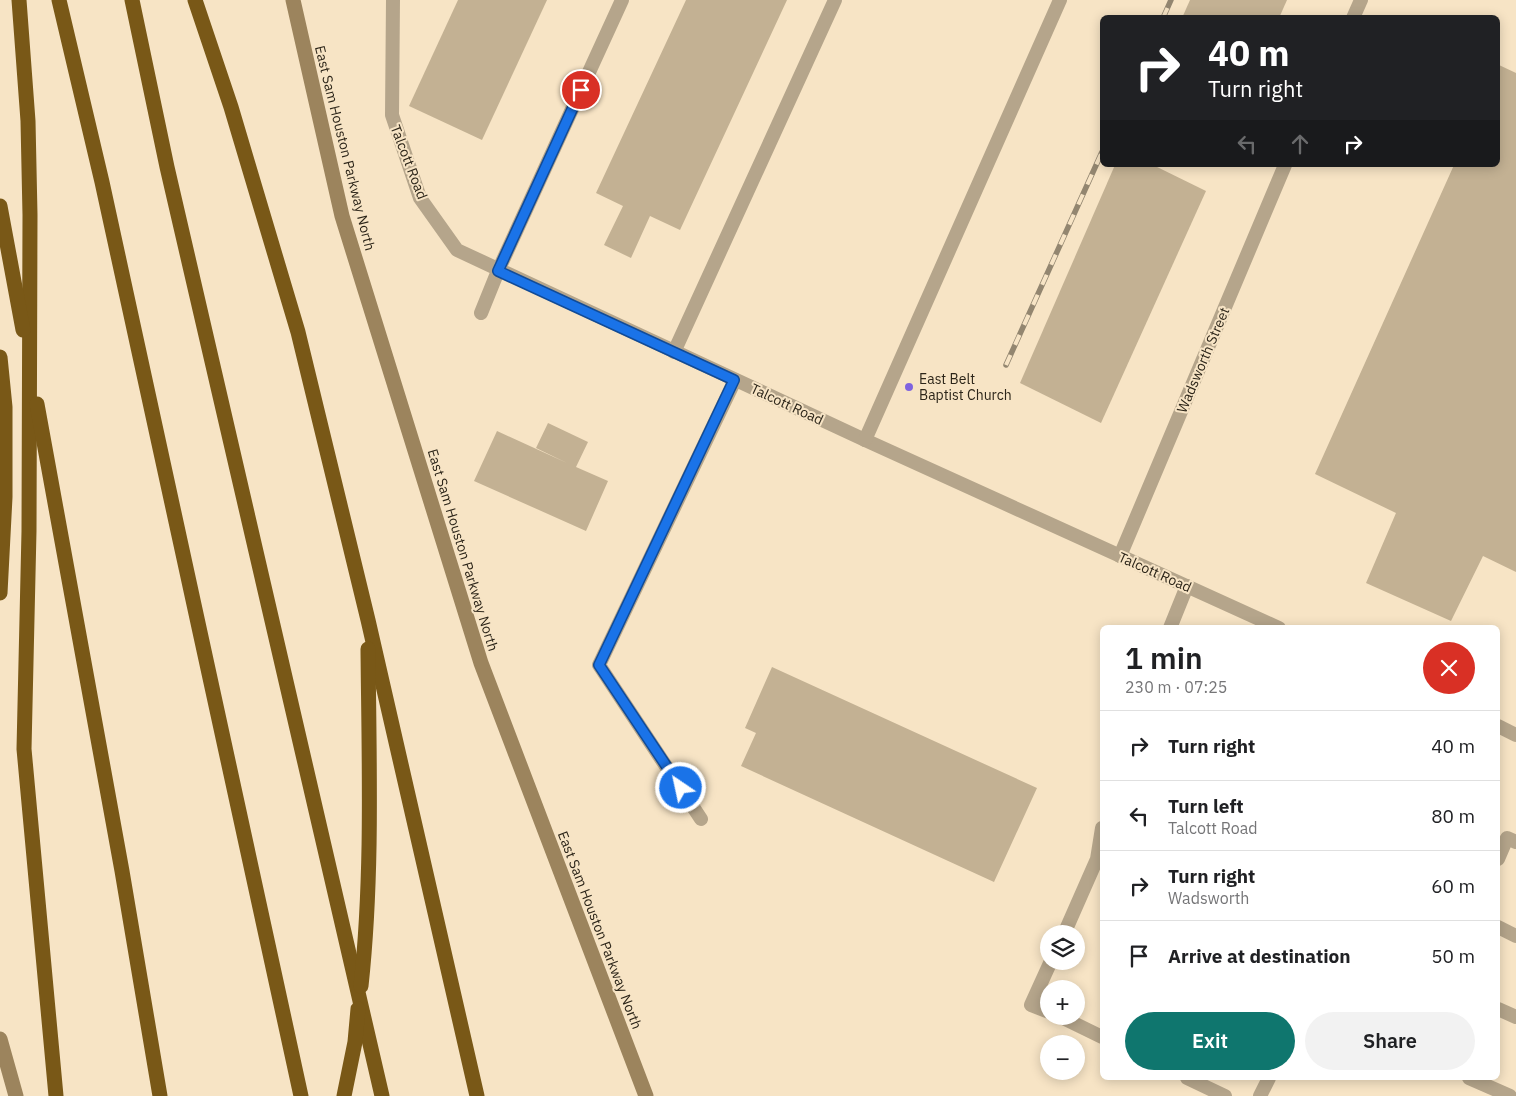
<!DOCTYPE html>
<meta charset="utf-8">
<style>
:root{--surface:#fff;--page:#f2f2f2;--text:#202124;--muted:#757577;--line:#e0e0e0;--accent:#0f766e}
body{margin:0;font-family:"IBM Plex Sans",sans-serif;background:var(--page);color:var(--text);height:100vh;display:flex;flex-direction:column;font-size:19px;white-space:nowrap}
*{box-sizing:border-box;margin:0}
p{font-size:16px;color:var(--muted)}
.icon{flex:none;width:28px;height:28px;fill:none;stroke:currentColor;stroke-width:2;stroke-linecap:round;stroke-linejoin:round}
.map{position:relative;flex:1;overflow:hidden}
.details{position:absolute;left:1100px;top:625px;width:400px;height:455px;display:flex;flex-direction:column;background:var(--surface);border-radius:8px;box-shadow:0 2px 12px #0003}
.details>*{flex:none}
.top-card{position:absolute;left:1100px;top:15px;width:400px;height:152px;border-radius:8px;box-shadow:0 2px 12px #0003;background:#202124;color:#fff;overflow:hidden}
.controls{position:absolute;left:1040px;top:925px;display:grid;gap:10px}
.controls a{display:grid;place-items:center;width:45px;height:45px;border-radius:50%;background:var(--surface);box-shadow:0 2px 12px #0003;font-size:25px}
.pin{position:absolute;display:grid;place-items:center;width:42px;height:42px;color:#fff;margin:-21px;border:2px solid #fff;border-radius:50%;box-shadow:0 1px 5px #0007}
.me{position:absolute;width:55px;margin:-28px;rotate:326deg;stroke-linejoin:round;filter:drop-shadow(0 0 4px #0008)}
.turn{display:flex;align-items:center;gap:18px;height:105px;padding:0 25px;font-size:22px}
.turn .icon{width:65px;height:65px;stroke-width:2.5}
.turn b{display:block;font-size:35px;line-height:42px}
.lanes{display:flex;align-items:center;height:48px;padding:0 25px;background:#0003;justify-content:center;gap:25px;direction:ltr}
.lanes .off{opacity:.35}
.round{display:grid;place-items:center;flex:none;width:52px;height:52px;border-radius:26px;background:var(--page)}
.overview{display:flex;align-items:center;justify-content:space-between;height:85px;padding:0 25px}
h1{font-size:30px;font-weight:600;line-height:38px}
.button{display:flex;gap:10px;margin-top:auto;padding:10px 25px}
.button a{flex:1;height:58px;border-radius:30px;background:var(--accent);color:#fff;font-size:20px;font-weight:600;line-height:58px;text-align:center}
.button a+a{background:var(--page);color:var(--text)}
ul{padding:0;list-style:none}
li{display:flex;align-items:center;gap:15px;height:70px;padding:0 25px;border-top:1px solid var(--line)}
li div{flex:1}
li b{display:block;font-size:19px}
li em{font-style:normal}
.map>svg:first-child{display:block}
.building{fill:#c3b193}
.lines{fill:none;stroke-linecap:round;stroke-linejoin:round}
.service{stroke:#b5a58b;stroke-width:14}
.secondary{stroke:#9c845d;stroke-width:15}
.motorway{stroke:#795817;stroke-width:15}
.rail-casing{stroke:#938670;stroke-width:5.5}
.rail{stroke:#f7e4c5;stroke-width:4;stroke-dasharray:11;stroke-linecap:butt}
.route-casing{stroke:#114b97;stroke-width:12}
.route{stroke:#1a73e8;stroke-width:9}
.poi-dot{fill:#7f63df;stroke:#f7e4c5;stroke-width:2}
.labels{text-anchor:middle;stroke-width:4;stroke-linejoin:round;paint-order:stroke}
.street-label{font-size:14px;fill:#2c2519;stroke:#f7e4c5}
.poi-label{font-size:14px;fill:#2c2519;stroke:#f7e4c5;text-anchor:start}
</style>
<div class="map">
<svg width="1516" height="1096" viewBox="0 0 1516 1096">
<rect width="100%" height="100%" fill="#f7e4c5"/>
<g class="building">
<polygon points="458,0 547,0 482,140 409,106"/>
<polygon points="686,0 787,0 680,230 650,216 631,258 604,245 623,206 596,193"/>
<polygon points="1190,0 1287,0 1279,18 1182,18"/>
<polygon points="1499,65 1516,73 1516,572 1483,556 1451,621 1366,583 1396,513 1315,474 1454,165 1498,165 1498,68"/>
<polygon points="1115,165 1153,165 1206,191 1101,423 1020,383"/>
<polygon points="548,423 588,442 576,467 608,481 586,531 474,481 497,431 567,463 536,448"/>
<polygon points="772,667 1037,788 994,882 741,766 756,733 745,728"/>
</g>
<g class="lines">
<g class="service">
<polyline points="393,0 392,115 420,198 457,250 865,440 1279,628"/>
<polyline points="1353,18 1361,0"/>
<polyline points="481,313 498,271 622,0"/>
<polyline points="674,352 835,0"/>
<polyline points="865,440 1060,0"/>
<polyline points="1120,556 1285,165"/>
<polyline points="1170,628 1187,586"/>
<polyline points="1498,726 1516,735"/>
<polyline points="701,819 599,665 735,380"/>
<polyline points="1498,859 1507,838 1516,842"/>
<polyline points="1498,927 1516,936"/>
<polyline points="1064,934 1097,859 1102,828"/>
<polyline points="1498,1009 1516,1017"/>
<polyline points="1049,1012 1031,1005 1051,961"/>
<polyline points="1059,1016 1102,1037"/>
<polyline points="1187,1078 1225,1096"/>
<polyline points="1469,1078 1510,1096"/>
<polyline points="1260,1096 1269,1078"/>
</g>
<g class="secondary">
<polyline points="293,0 342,216 481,663 646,1096"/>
<polyline points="0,1039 16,1096"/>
</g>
<g class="motorway">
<polyline points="19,0 28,121 30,215 29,531 24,749 56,1096"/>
<polyline points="59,0 102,182 301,1096"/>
<polyline points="132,0 167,167 382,1096"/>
<polyline points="195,0 231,107 298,332 368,620 477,1096"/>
<polyline points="0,206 23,330"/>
<polyline points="0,357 5,407 5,497 0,593"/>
<polyline points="37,404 122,871 160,1096"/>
<path d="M361 986C373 874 369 761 368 649"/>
<polyline points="344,1096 355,1042 358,1009"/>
</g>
<defs>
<g id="rail">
<polyline points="1163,18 1171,0"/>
<polyline points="1006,365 1102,152"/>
</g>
</defs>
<use href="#rail" class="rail-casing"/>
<use href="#rail" class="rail"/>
</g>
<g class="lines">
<defs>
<polyline id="route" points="581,90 498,271 734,380 599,665 681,788"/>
</defs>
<use href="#route" class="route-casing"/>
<use href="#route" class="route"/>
</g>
<circle class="poi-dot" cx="909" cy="387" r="5"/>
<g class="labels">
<g class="street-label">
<text transform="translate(345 148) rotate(76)" y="5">East Sam Houston Parkway North</text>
<text transform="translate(409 162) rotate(69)" y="5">Talcott Road</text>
<text transform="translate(1203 360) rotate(-67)" y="5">Wadsworth Street</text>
<text transform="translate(787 404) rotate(25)" y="5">Talcott Road</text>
<text transform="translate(463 550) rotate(73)" y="5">East Sam Houston Parkway North</text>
<text transform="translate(1155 572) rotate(24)" y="5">Talcott Road</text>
<text transform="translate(600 930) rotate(69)" y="5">East Sam Houston Parkway North</text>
</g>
<g class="poi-label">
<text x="919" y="384">East Belt<tspan x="919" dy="16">Baptist Church</tspan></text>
</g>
</g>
</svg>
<div class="controls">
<a><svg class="icon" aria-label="layers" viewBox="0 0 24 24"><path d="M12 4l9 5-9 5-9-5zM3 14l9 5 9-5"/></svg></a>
<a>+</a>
<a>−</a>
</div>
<div class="pin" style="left:581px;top:90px;background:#d93025"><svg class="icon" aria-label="arrive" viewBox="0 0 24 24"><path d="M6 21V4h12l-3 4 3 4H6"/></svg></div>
<svg class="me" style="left:681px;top:788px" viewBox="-20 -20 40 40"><circle r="17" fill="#1a73e8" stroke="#fff" stroke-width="3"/><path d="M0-11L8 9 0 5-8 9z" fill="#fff"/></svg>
<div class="top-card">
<div class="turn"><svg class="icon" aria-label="right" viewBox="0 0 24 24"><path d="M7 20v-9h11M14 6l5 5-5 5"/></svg><div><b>40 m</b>Turn right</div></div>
<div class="lanes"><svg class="icon off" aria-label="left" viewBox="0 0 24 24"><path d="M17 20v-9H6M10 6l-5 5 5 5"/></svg><svg class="icon off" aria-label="ahead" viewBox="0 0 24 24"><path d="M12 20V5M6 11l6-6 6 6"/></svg><svg class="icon" aria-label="right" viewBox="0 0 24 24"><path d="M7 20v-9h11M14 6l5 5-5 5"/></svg></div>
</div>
<section class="details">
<div class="overview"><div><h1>1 min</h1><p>230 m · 07:25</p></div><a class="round" style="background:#d93025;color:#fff"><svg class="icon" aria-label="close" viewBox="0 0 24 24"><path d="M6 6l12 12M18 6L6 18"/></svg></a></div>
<ul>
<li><svg class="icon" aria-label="right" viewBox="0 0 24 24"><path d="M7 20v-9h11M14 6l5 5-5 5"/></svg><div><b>Turn right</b></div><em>40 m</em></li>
<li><svg class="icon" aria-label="left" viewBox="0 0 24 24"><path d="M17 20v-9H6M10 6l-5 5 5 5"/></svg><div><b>Turn left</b><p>Talcott Road</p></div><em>80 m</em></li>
<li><svg class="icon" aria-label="right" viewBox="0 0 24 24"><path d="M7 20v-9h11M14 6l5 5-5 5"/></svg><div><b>Turn right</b><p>Wadsworth</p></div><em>60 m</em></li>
<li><svg class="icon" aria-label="arrive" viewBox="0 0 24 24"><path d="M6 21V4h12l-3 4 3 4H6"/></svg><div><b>Arrive at destination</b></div><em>50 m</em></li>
</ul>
<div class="button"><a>Exit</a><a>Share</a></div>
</section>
</div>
